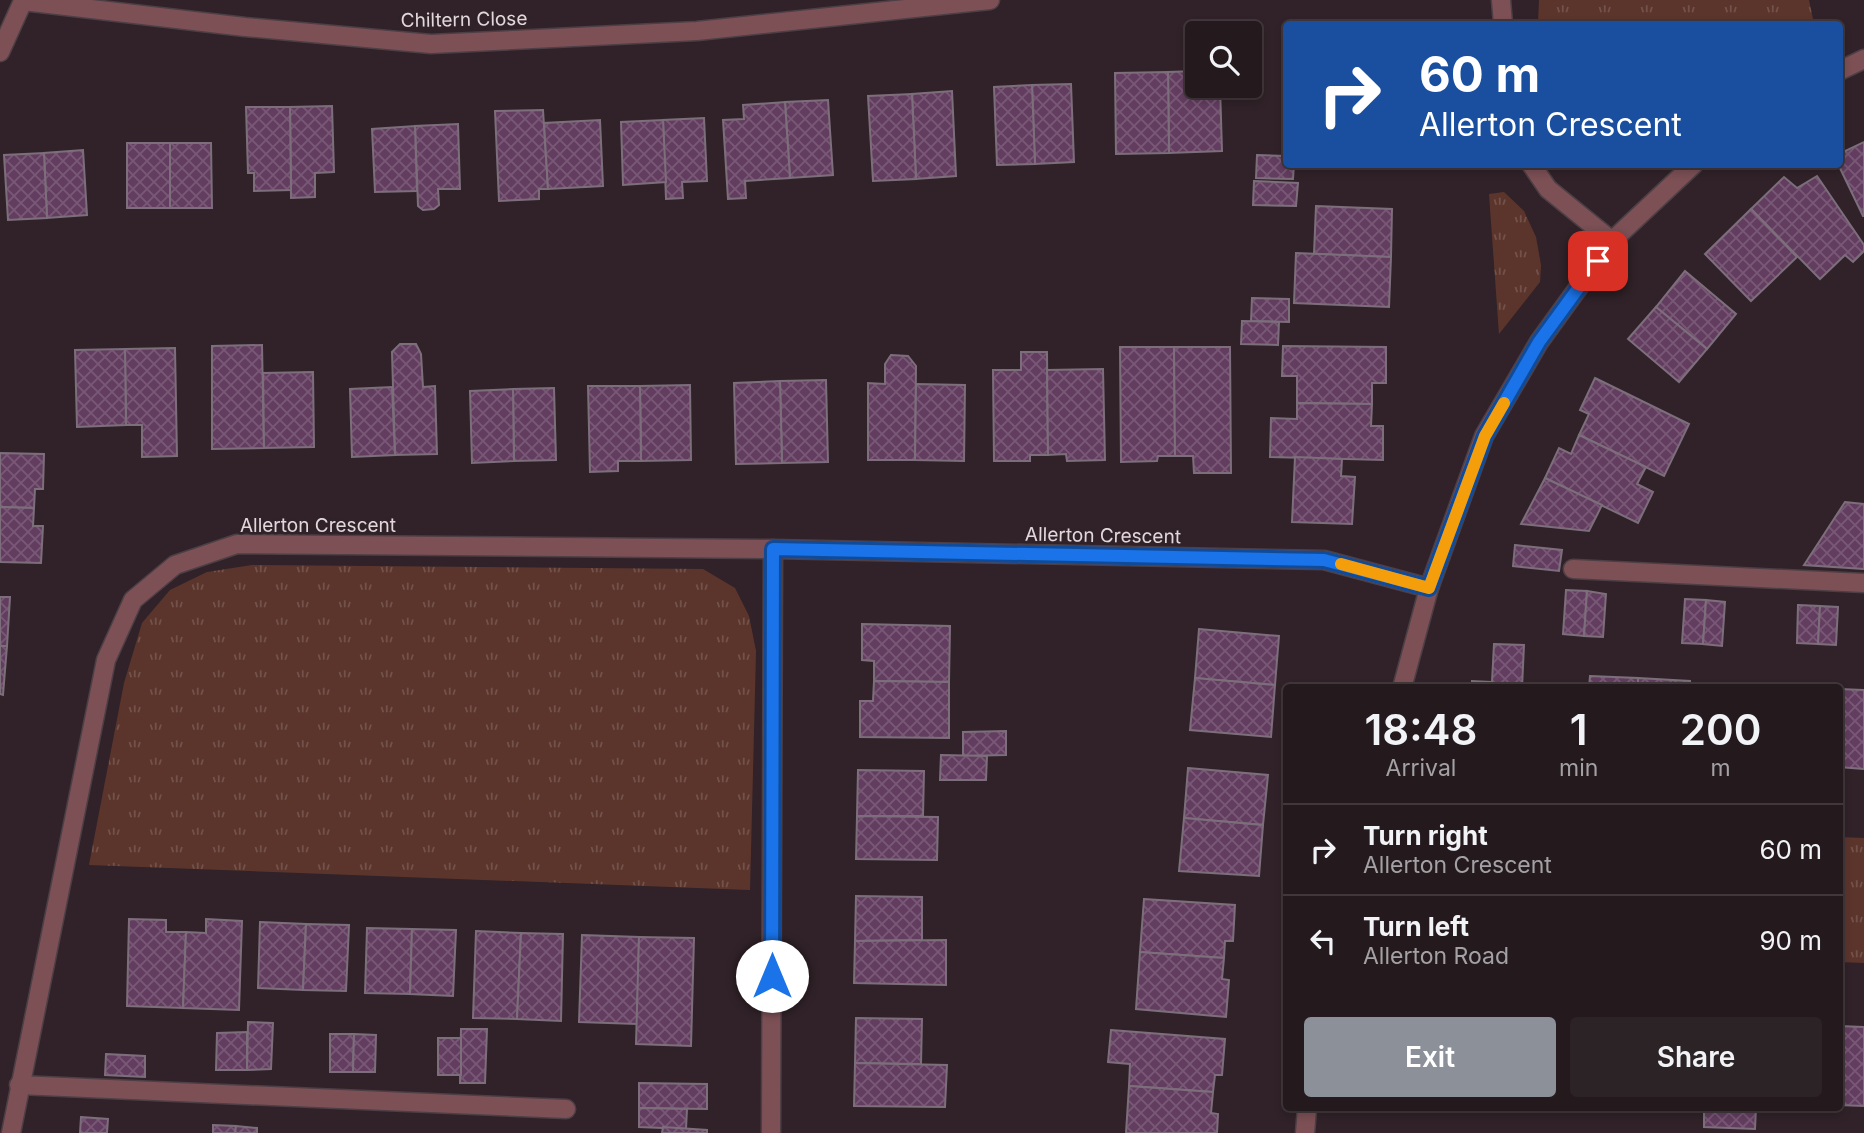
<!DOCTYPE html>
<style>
:root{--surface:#241a1e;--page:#2c2327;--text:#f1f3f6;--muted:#a3a1a4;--line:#41383c;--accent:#8c9099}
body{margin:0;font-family:Inter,sans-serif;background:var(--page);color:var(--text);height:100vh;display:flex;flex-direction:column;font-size:26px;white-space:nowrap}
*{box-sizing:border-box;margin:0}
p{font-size:23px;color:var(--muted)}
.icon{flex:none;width:38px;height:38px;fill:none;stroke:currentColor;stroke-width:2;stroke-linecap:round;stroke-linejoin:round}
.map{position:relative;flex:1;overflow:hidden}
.drawer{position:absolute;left:1283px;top:684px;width:560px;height:427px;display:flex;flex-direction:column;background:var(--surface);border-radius:7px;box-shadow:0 4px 10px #0003,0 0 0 2px var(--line)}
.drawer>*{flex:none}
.top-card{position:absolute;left:1283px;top:21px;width:560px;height:147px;border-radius:7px;box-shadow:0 4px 10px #0003,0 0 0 2px var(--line);background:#1a4fa0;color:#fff;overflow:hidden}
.fabs{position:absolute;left:1185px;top:21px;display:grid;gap:14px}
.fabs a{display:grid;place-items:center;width:77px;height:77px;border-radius:7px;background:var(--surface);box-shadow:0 4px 10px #0003,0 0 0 2px var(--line);font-size:35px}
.pin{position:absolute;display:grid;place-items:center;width:60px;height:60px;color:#fff;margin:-30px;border-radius:14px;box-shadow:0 4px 10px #0006}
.me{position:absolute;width:77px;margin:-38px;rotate:0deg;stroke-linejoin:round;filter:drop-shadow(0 0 5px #0008)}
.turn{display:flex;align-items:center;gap:24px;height:147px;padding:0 21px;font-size:32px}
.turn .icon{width:91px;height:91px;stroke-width:2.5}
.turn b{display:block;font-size:49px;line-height:60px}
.eta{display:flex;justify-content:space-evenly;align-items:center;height:119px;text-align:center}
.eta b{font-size:42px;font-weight:600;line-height:49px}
.button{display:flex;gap:14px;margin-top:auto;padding:14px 21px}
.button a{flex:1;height:80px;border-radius:7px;background:var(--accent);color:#fff;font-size:28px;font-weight:600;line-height:80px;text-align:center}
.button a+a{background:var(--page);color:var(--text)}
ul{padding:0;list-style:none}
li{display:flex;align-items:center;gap:21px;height:91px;padding:0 21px;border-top:2px solid var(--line)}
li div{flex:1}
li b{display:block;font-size:26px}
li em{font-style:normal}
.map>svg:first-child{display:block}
.grass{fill:url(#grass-tufts)}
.building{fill:url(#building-cross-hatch);stroke:#7c6f7b;stroke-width:2}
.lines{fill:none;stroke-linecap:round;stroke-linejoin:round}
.lane-casing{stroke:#4c3f45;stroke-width:21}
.street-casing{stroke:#4c3f45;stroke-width:21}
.lane{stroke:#7c5055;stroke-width:18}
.street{stroke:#7c5055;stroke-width:18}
.route-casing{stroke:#114b97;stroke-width:18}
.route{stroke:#1a73e8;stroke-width:12}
.slow{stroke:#f59e0b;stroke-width:12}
.labels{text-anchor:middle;stroke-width:5;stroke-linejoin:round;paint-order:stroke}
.street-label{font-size:19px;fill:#e2d8dc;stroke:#302228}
</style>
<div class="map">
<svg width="1864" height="1133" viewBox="0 0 1864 1133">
<defs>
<pattern id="grass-tufts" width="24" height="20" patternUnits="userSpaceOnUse" patternTransform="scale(1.75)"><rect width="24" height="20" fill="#5b352c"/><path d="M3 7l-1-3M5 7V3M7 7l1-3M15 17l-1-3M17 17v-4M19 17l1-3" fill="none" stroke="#72524a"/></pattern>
<pattern id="building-cross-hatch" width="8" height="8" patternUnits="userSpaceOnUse" patternTransform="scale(1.75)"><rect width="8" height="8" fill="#633d60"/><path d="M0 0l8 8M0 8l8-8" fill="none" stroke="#795876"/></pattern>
</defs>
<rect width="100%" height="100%" fill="#302228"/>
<g class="grass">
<polygon points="1539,0 1809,0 1814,24 1538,24"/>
<polygon points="1504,192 1524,211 1536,237 1541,265 1540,282 1499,334 1489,194"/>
<polygon points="252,565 703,569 735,588 749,616 756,651 750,890 89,865 124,683 142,623 170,590 207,572"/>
<polygon points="1839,837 1864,838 1864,963 1839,962"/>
</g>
<g class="building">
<polygon points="1197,71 1197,86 1220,86 1222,151 1169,153 1168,72"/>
<polygon points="1168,72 1169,153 1116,154 1115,73"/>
<polygon points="1071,84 1074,162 1035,164 1032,85"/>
<polygon points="1032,85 1035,164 997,165 994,87"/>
<polygon points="952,91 956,176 916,179 912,94"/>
<polygon points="912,94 916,179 873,181 868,96"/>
<polygon points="828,100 833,175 790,178 785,102"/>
<polygon points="785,102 790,178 745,181 746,198 728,199 723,120 744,119 743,105"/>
<polygon points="332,106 334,172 315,173 315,197 291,198 290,107"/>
<polygon points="246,107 290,107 291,190 254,191 254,173 248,173"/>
<polygon points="543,110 548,189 539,189 539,199 499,201 495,111"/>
<polygon points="704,118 707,181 682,182 683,198 666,199 663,120"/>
<polygon points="600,120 603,186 548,189 544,123"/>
<polygon points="663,120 666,182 623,185 621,122"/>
<polygon points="458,124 460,189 438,189 439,205 434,209 423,210 418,206 415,126"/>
<polygon points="415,126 417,191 375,192 372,129"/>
<polygon points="1864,142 1864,216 1863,216 1838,164 1839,154"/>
<rect x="127" y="143" width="43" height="65"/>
<polygon points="170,143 211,143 212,208 170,208"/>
<polygon points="83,150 87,215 47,218 44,153"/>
<polygon points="44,153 47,218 8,220 4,155"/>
<polygon points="1257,155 1286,156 1286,164 1294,164 1293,179 1256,178"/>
<polygon points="1817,176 1864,245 1864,251 1853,262 1845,255 1820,279 1751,209 1784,177 1797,188"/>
<polygon points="1254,181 1298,183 1296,206 1253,205"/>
<polygon points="1316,206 1392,209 1391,257 1314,254"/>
<polygon points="1751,209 1797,257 1751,301 1705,254"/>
<polygon points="1296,253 1391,257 1389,307 1294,303"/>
<polygon points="1685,271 1736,314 1707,349 1656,307"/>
<polygon points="1252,298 1289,299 1289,322 1251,321"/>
<polygon points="1656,307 1707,349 1679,382 1628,339"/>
<polygon points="1242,321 1279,322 1278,345 1241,344"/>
<polygon points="400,344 416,344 421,354 423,387 435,386 437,454 395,455 392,352"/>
<polygon points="262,345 264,448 212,449 212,346"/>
<polygon points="1283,346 1386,347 1386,383 1372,383 1372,404 1297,403 1297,376 1282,376"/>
<polygon points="1120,347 1174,347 1175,456 1158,456 1157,461 1121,462"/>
<polygon points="1174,347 1230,347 1231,473 1194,473 1193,456 1175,456"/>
<polygon points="175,348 177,456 142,457 142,425 126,425 125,349"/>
<polygon points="125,349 126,425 77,427 75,350"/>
<polygon points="1021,352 1047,352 1048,455 1030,455 1030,461 994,461 993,370 1021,370"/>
<polygon points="891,355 908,356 916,366 915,460 868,460 868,383 885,384 885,364"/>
<polygon points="1103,369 1105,460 1067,461 1066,454 1048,455 1047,370"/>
<polygon points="313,372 314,447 264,448 263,373"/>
<polygon points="1595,378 1689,424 1664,476 1579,435 1589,414 1580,410"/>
<polygon points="826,380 828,462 782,463 780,381"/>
<polygon points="780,381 782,463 736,464 734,383"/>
<polygon points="916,384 965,385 964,461 915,460"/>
<polygon points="690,385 691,460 641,461 640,386"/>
<polygon points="588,386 640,386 641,461 618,461 618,471 590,472"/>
<polygon points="392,387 395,455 352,457 350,389"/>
<polygon points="554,388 556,460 514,461 513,389"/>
<polygon points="513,389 514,461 472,463 470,391"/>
<polygon points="1297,403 1372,404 1371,426 1383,426 1383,460 1270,457 1271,418 1297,419"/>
<polygon points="1579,435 1646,467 1637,484 1653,492 1638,523 1545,478 1559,448 1571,454"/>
<polygon points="0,453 44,454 43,489 35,489 34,508 0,507"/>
<polygon points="1295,457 1342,459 1341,476 1355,477 1352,524 1292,522"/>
<polygon points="1545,478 1602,505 1589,531 1521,524"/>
<polygon points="1845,502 1864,504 1864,569 1804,565"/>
<polygon points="0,507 34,508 33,526 43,526 41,563 0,562"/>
<polygon points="1515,545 1562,550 1559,571 1513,566"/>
<polygon points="1566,590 1587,591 1584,636 1563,634"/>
<polygon points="1587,591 1606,594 1603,637 1584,636"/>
<polygon points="0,597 10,597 7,646 0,646"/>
<polygon points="1685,599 1706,600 1703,644 1682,643"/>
<polygon points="1706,600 1725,602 1722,646 1703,644"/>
<polygon points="1798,605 1820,606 1818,644 1797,643"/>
<polygon points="1820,606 1838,607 1836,645 1818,644"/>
<polygon points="862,624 950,626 949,682 874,681 874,661 862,660"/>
<polygon points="1199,629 1279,636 1275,685 1195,678"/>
<polygon points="1494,644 1524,645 1522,688 1472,688 1472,681 1492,682"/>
<polygon points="0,646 7,646 3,695 0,694"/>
<polygon points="1590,676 1638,678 1638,688 1589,688"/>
<polygon points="1195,678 1275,685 1271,737 1190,730"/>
<polygon points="1638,678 1690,681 1690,688 1638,688"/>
<polygon points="874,681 949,682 949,738 860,737 860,701 873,701"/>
<polygon points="1522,683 1573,686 1573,688 1522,688"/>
<polygon points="1707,684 1755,685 1755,688 1707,688"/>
<polygon points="1839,689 1864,690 1864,769 1839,767"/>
<polygon points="1006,731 1006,755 963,756 963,732"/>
<polygon points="941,755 987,756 986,780 940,780"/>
<polygon points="1188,768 1268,775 1263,825 1184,818"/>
<polygon points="858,770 924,771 923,816 857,816"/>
<polygon points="857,816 938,817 937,860 856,859"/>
<polygon points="1184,818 1263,825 1259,876 1179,871"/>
<polygon points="856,896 922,897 922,940 855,941"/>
<polygon points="1144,899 1235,905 1233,941 1225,941 1224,958 1140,952"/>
<polygon points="129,919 166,920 166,932 186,932 183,1008 127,1006"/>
<polygon points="206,919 242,921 239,1010 183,1008 186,932 206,933"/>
<polygon points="260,922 306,924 303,990 258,988"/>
<polygon points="306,924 349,925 346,991 303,990"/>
<polygon points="367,928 412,929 410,994 365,993"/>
<polygon points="412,929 456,930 453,996 410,994"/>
<polygon points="476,931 521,933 517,1019 473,1018"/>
<polygon points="521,933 563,934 561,1021 517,1019"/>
<polygon points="582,935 639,937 637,1024 579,1022"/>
<polygon points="639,937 694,938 691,1046 636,1044"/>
<polygon points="946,940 946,985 854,983 855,941"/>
<polygon points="1140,952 1224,958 1222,979 1229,980 1226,1017 1136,1009"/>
<polygon points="856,1018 922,1019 921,1064 855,1063"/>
<polygon points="248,1022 273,1023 271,1069 247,1070"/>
<polygon points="1839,1026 1864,1027 1864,1106 1839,1105"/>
<polygon points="461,1029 487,1029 485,1083 460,1083"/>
<polygon points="1111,1030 1225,1039 1222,1075 1215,1075 1213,1092 1129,1086 1130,1064 1108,1062"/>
<polygon points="247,1032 247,1070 216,1070 217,1033"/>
<polygon points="330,1034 354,1034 353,1072 330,1072"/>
<polygon points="354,1034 376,1035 375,1072 353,1072"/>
<rect x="438" y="1038" width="23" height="37"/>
<polygon points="106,1054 145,1056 145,1077 105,1075"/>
<polygon points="855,1063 947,1065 945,1107 854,1106"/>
<polygon points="639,1083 707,1084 707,1109 639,1108"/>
<polygon points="1129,1086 1213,1092 1211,1113 1218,1114 1217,1133 1126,1133"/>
<polygon points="639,1108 687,1109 686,1129 639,1127"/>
<polygon points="1704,1108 1756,1108 1755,1129 1704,1127"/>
<polygon points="81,1117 108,1119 107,1133 80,1133"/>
<polygon points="213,1125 236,1126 235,1133 213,1133"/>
<polygon points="236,1126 257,1128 257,1133 235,1133"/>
<polygon points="663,1127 707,1130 707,1133 662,1133"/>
</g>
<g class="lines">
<defs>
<g id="lane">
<polyline points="0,52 23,1"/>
<polyline points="1573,569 1864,583"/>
<polyline points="19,1085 566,1109"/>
</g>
<g id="street">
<polyline points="1501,0 1503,24"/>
<polyline points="23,1 245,27 431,44 697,31 990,0"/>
<polyline points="1839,71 1864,59"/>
<polyline points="1531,164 1548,189 1612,241"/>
<polyline points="1402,688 1429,588 1484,436 1539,342 1612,241 1694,164"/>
<polyline points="11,1133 106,660 133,600 175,565 237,544 773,549 1324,560 1429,588"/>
<polyline points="771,1133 773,549"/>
<polyline points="1305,1133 1307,1108"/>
</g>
</defs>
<use href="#lane" class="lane-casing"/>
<use href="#street" class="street-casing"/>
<use href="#lane" class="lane"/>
<use href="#street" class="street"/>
</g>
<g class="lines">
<defs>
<polyline id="route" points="772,976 773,549 1324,560 1429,588 1485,436 1539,342 1598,261"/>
</defs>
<use href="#route" class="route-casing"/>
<use href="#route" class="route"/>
<polyline class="slow" points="1341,564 1429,588 1485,436 1504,403"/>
</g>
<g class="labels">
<g class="street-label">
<text transform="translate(464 19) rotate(-1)" y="7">Chiltern Close</text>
<text x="318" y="532">Allerton Crescent</text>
<text transform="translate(1103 535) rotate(1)" y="7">Allerton Crescent</text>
</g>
</g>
</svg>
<div class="fabs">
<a><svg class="icon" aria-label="search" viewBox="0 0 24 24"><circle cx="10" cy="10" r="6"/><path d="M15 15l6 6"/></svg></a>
</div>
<div class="pin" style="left:1598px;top:261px;background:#d93025"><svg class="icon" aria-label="arrive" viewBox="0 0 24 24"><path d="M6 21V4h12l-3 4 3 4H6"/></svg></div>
<svg class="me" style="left:772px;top:976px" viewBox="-20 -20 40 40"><circle r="19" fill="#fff"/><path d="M0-13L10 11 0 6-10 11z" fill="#1a73e8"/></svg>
<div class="top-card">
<div class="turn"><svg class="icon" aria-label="right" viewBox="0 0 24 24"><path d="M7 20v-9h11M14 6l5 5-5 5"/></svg><div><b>60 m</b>Allerton Crescent</div></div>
</div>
<section class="drawer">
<div class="eta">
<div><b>18:48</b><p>Arrival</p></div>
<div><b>1</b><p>min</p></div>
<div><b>200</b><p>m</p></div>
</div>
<ul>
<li><svg class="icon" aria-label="right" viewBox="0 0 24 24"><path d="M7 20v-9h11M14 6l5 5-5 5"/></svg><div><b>Turn right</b><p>Allerton Crescent</p></div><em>60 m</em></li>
<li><svg class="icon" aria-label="left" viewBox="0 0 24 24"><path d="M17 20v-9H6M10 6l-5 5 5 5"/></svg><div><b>Turn left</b><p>Allerton Road</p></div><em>90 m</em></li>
</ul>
<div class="button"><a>Exit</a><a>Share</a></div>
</section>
</div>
